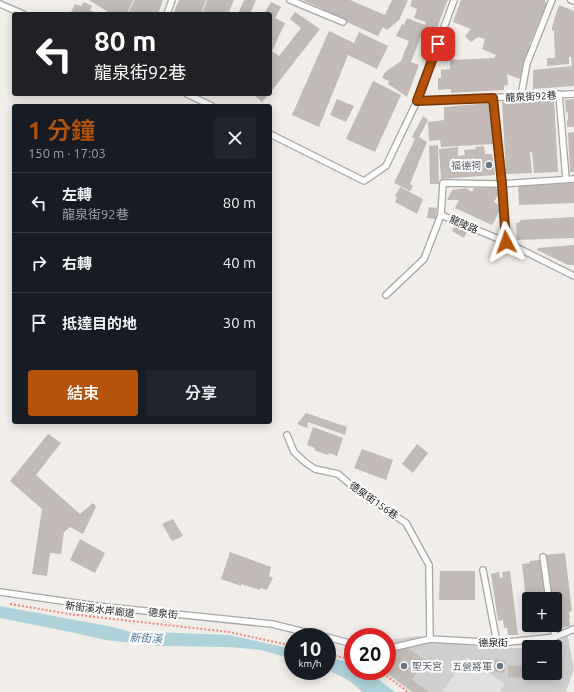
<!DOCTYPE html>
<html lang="zh-TW">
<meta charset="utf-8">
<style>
:root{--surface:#171b24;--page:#20242c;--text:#f1f3f6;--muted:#9ea1a6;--line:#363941;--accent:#b45309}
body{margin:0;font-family:Ubuntu,"Noto Sans TC",sans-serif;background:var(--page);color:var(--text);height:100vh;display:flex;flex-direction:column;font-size:15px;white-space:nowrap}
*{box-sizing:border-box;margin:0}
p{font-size:13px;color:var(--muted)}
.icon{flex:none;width:22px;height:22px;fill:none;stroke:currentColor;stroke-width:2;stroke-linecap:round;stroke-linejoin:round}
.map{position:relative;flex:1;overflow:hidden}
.sheet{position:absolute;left:12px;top:104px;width:260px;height:320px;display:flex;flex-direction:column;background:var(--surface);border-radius:4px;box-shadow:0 2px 10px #0003}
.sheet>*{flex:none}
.top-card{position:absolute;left:12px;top:12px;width:260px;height:84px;border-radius:4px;box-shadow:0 2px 10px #0003;background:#202124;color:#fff;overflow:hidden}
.fabs{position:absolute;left:522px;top:592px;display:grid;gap:8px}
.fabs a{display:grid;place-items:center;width:40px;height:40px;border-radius:4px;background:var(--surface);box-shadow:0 2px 10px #0003;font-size:20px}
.speed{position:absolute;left:284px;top:628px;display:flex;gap:8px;font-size:20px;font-weight:700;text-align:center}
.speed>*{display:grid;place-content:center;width:52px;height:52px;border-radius:50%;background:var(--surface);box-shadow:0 2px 10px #0003;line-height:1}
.speed small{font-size:10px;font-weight:400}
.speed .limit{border:6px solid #d22;background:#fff;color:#111}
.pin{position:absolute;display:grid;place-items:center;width:34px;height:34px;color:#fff;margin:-17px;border-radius:8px;box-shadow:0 2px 6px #0006}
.me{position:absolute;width:44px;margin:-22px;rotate:356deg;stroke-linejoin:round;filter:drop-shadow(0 0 3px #0008)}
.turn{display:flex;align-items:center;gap:14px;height:84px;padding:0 16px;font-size:18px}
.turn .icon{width:52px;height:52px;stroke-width:2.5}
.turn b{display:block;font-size:28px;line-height:34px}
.round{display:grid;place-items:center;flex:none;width:42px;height:42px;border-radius:4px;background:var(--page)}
.overview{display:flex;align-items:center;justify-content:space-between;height:68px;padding:0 16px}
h1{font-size:24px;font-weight:600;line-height:30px;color:var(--accent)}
.cta{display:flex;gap:8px;margin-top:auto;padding:8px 16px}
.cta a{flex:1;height:46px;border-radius:4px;background:var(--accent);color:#fff;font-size:16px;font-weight:600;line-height:46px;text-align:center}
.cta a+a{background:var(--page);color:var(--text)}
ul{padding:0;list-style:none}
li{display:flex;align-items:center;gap:12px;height:60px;padding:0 16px;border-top:1px solid var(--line)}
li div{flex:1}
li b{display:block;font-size:15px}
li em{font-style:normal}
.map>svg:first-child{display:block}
.religious{fill:#cfcfcf}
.parking{fill:#e1e1e1}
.water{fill:#aed1da}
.building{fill:#c1bab6}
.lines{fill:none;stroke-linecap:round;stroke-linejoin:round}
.lane-casing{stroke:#a5a5a5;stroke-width:8}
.path{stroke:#ee867d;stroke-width:2;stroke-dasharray:2 2;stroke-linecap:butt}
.lane{stroke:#fff;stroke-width:5.5}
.route-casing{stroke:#753606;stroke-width:10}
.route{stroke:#b45309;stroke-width:7}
.worship-dot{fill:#6b7280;stroke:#fff;stroke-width:1.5}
.labels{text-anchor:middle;stroke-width:4;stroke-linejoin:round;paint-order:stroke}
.street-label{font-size:10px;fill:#212121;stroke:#fff}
.worship-label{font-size:10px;fill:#5b616d;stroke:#fff;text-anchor:end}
.water-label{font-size:11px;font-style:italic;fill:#4e779b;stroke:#fff}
</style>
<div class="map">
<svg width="574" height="692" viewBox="0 0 574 692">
<rect width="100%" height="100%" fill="#f1eee9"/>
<polygon class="religious" points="419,636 430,641 496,648 529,648 529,673 555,673 555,647 546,647 568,636 574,669 566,692 411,692 383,671 387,671 387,640"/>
<polygon class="parking" points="467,657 505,684 500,692 442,692"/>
<g class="water">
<polygon points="0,606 113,627 138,634 154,632 229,635 293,649 293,659 261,650 229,647 161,646 105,640 75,633 0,618"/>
<path d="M327 657 353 663V671H367L395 692H362C353 682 340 675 327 670Z"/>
</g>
<g class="building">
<polygon points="89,0 133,0 127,14 111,14"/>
<polygon points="134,0 163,0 158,14 128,14"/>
<polygon points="179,0 206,0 201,14 173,14"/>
<polygon points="207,0 234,0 228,14 202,14"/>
<polygon points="244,0 256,0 250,14 238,14"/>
<polygon points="303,0 350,0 385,15 392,0 408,0 399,20 387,30 383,27 378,36 322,11 323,9"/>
<polygon points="412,0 448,0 434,35 423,31 411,62 419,65 407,97 388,84 389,81 382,78 385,72 401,61 409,41 396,36 402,24 404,25 407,18 425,25 426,22 414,18 417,9 410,6"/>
<polygon points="461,0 545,0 547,6 529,45 533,46 520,79 507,74 508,85 504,86 504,90 451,93 451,89 438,90 438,78 441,78 441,70 450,69 450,60 494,58 496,55 482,49 485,39 478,37 471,42 465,36 471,29 453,22"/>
<polygon points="84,2 92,6 90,10 97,14 70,14 75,4 81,6"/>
<polygon points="271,2 281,7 275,18 285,23 272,51 279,56 301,28 290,19 295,12 320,29 270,93 270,14 264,14"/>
<polygon points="559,5 574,11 574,86 533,89 533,70 572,66 571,57 569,57 569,64 547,66 547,58 555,58 554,30 552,31 552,27"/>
<polygon points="329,31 354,43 359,32 388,46 377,69 348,55 319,127 292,115"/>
<polygon points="373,81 401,95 375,152 346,139"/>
<polygon points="253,94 269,94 262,102"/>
<polygon points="337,99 354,106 346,122 330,115"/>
<polygon points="554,99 558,172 534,173 532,152 530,152 532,173 506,174 502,102"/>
<polygon points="574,99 574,127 567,127 567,120 568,120 568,112 566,113 565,100"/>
<polygon points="489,103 494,144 441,147 440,140 429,141 428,122 444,120 444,107"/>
<polygon points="423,116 428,120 419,137 427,142 410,184 413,186 410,191 394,183 415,139 412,137"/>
<polygon points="574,132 574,172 570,172 568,133"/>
<polygon points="438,145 439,184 430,184 429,146"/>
<polygon points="484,146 485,154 492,154 495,175 441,179 439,149 458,147 458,156 465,155 464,150 476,149 475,147"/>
<polygon points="574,183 574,203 519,205 518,186"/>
<polygon points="400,187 423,199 417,214 395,202 397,197 395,196"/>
<polygon points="494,187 500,191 494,202 502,207 492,225 455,208 459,200 447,200 452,190 466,188 472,192 474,188"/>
<polygon points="429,207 437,208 436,219 427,218"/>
<polygon points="574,217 574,238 517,240 516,223 520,222 520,220"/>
<polygon points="455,225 467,232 464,238 452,231"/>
<polygon points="574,245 574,265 568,265 537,250 538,248"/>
<polygon points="306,413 347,427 345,435 308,422 307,428 297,424"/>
<polygon points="313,427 343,438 337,456 329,453 328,455 314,450 315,448 307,445"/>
<polygon points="48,434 61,443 36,475 80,514 93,503 96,507 83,534 70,527 64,532 61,554 50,553 47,576 32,574 42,509 10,481"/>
<polygon points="417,444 428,453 413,473 402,464"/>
<polygon points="362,449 393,460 386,480 354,468"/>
<polygon points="173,519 183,536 172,541 162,524"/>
<polygon points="80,539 105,553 95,573 70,560"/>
<polygon points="230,552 271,567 269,576 273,578 267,590 261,588 260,590 241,584 241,586 221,579"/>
<polygon points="565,553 572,611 569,612 570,619 569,619 570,626 555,629 555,599 551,599 545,555"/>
<polygon points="540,560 546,599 529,599 528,618 522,564 530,563 529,561"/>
<polygon points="440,571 475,571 475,600 439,600"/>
<polygon points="510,571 518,635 508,635 507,628 504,628 503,620 498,621 491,574 499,572 500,578 503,577 502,572"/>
<polygon points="529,625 549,625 550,631 532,633"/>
<polygon points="406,647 425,660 412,680 429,692 413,692 385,671 387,671 387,652"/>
<polygon points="495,659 506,661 504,673 494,672"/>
<polygon points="508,665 529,667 529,673 555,673 555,668 562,669 561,680 508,677"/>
</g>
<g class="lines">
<defs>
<g id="lane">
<polyline points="290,0 343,22"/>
<polyline points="571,0 574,1"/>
<polyline points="0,4 23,14"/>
<polyline points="167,14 172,0"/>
<polyline points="187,94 212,106"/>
<polyline points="559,94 566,179"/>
<polyline points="521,96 527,63 552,0"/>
<polyline points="493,97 502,184 506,242"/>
<polyline points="417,101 574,94"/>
<polyline points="270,134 364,181 386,166 417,101 454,0"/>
<polyline points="441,215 506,242 574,276"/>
<polyline points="386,295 424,259 441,215 443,183 502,184 574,179"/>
<polyline points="287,435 294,452 306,463 315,469 338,474 358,491 406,523 429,565 430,639"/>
<polyline points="543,557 549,599"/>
<polyline points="483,570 497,643"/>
<polyline points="0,592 97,606 272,624 325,637"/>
<polyline points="553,625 555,637"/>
<polyline points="327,637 353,644"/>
<polyline points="387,649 430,639 500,643 555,637 574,629"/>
</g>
</defs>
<use href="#lane" class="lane-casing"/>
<g class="path">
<polyline points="10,604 69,614 229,632 293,646"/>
<polyline points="327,654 353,660"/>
<polyline points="380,671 408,692"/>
</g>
<use href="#lane" class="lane"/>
</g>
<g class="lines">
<defs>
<polyline id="route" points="438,44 417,101 493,98 502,184 506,242"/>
</defs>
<use href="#route" class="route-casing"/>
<use href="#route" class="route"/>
</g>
<g class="worship-dot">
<circle cx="489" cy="165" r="4"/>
<circle cx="404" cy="666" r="4"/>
<circle cx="500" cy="666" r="4"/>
</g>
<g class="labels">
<g class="street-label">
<text transform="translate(531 96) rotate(-3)" y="4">龍泉街92巷</text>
<text transform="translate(464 224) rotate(23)" y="4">龍陵路</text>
<text transform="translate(374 500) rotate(35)" y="4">德泉街156巷</text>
<text transform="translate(100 609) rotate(7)" y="4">新街溪水岸廊道</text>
<text transform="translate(163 613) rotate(6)" y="4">德泉街</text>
<text x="493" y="646">德泉街</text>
</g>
<g class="worship-label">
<text x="481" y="169">福德祠</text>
<text x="412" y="670" text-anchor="start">聖天宮</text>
<text x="492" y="670">五營將軍</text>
</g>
<g class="water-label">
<text transform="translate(146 638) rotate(2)" y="4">新街溪</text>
</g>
</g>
</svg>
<div class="fabs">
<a>+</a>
<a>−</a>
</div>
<div class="speed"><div>10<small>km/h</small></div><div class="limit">20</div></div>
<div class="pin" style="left:438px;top:44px;background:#d93025"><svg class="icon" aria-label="arrive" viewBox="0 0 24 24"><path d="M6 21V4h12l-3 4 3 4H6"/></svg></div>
<svg class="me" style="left:506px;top:242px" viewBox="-20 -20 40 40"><path d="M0-17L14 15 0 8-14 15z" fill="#b45309" stroke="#fff" stroke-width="4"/></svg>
<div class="top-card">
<div class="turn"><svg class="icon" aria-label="left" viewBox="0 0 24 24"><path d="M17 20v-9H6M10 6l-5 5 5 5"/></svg><div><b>80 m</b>龍泉街92巷</div></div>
</div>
<section class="sheet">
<div class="overview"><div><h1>1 分鐘</h1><p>150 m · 17:03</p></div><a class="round"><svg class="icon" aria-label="close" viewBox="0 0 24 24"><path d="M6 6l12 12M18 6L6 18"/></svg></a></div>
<ul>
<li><svg class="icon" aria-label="left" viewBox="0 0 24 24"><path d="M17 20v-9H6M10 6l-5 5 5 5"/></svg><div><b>左轉</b><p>龍泉街92巷</p></div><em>80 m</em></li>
<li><svg class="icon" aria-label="right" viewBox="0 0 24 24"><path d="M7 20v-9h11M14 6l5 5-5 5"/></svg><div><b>右轉</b></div><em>40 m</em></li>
<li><svg class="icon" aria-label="arrive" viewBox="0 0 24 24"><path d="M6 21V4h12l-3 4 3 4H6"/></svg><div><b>抵達目的地</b></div><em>30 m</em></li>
</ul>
<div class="cta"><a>結束</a><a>分享</a></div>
</section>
</div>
